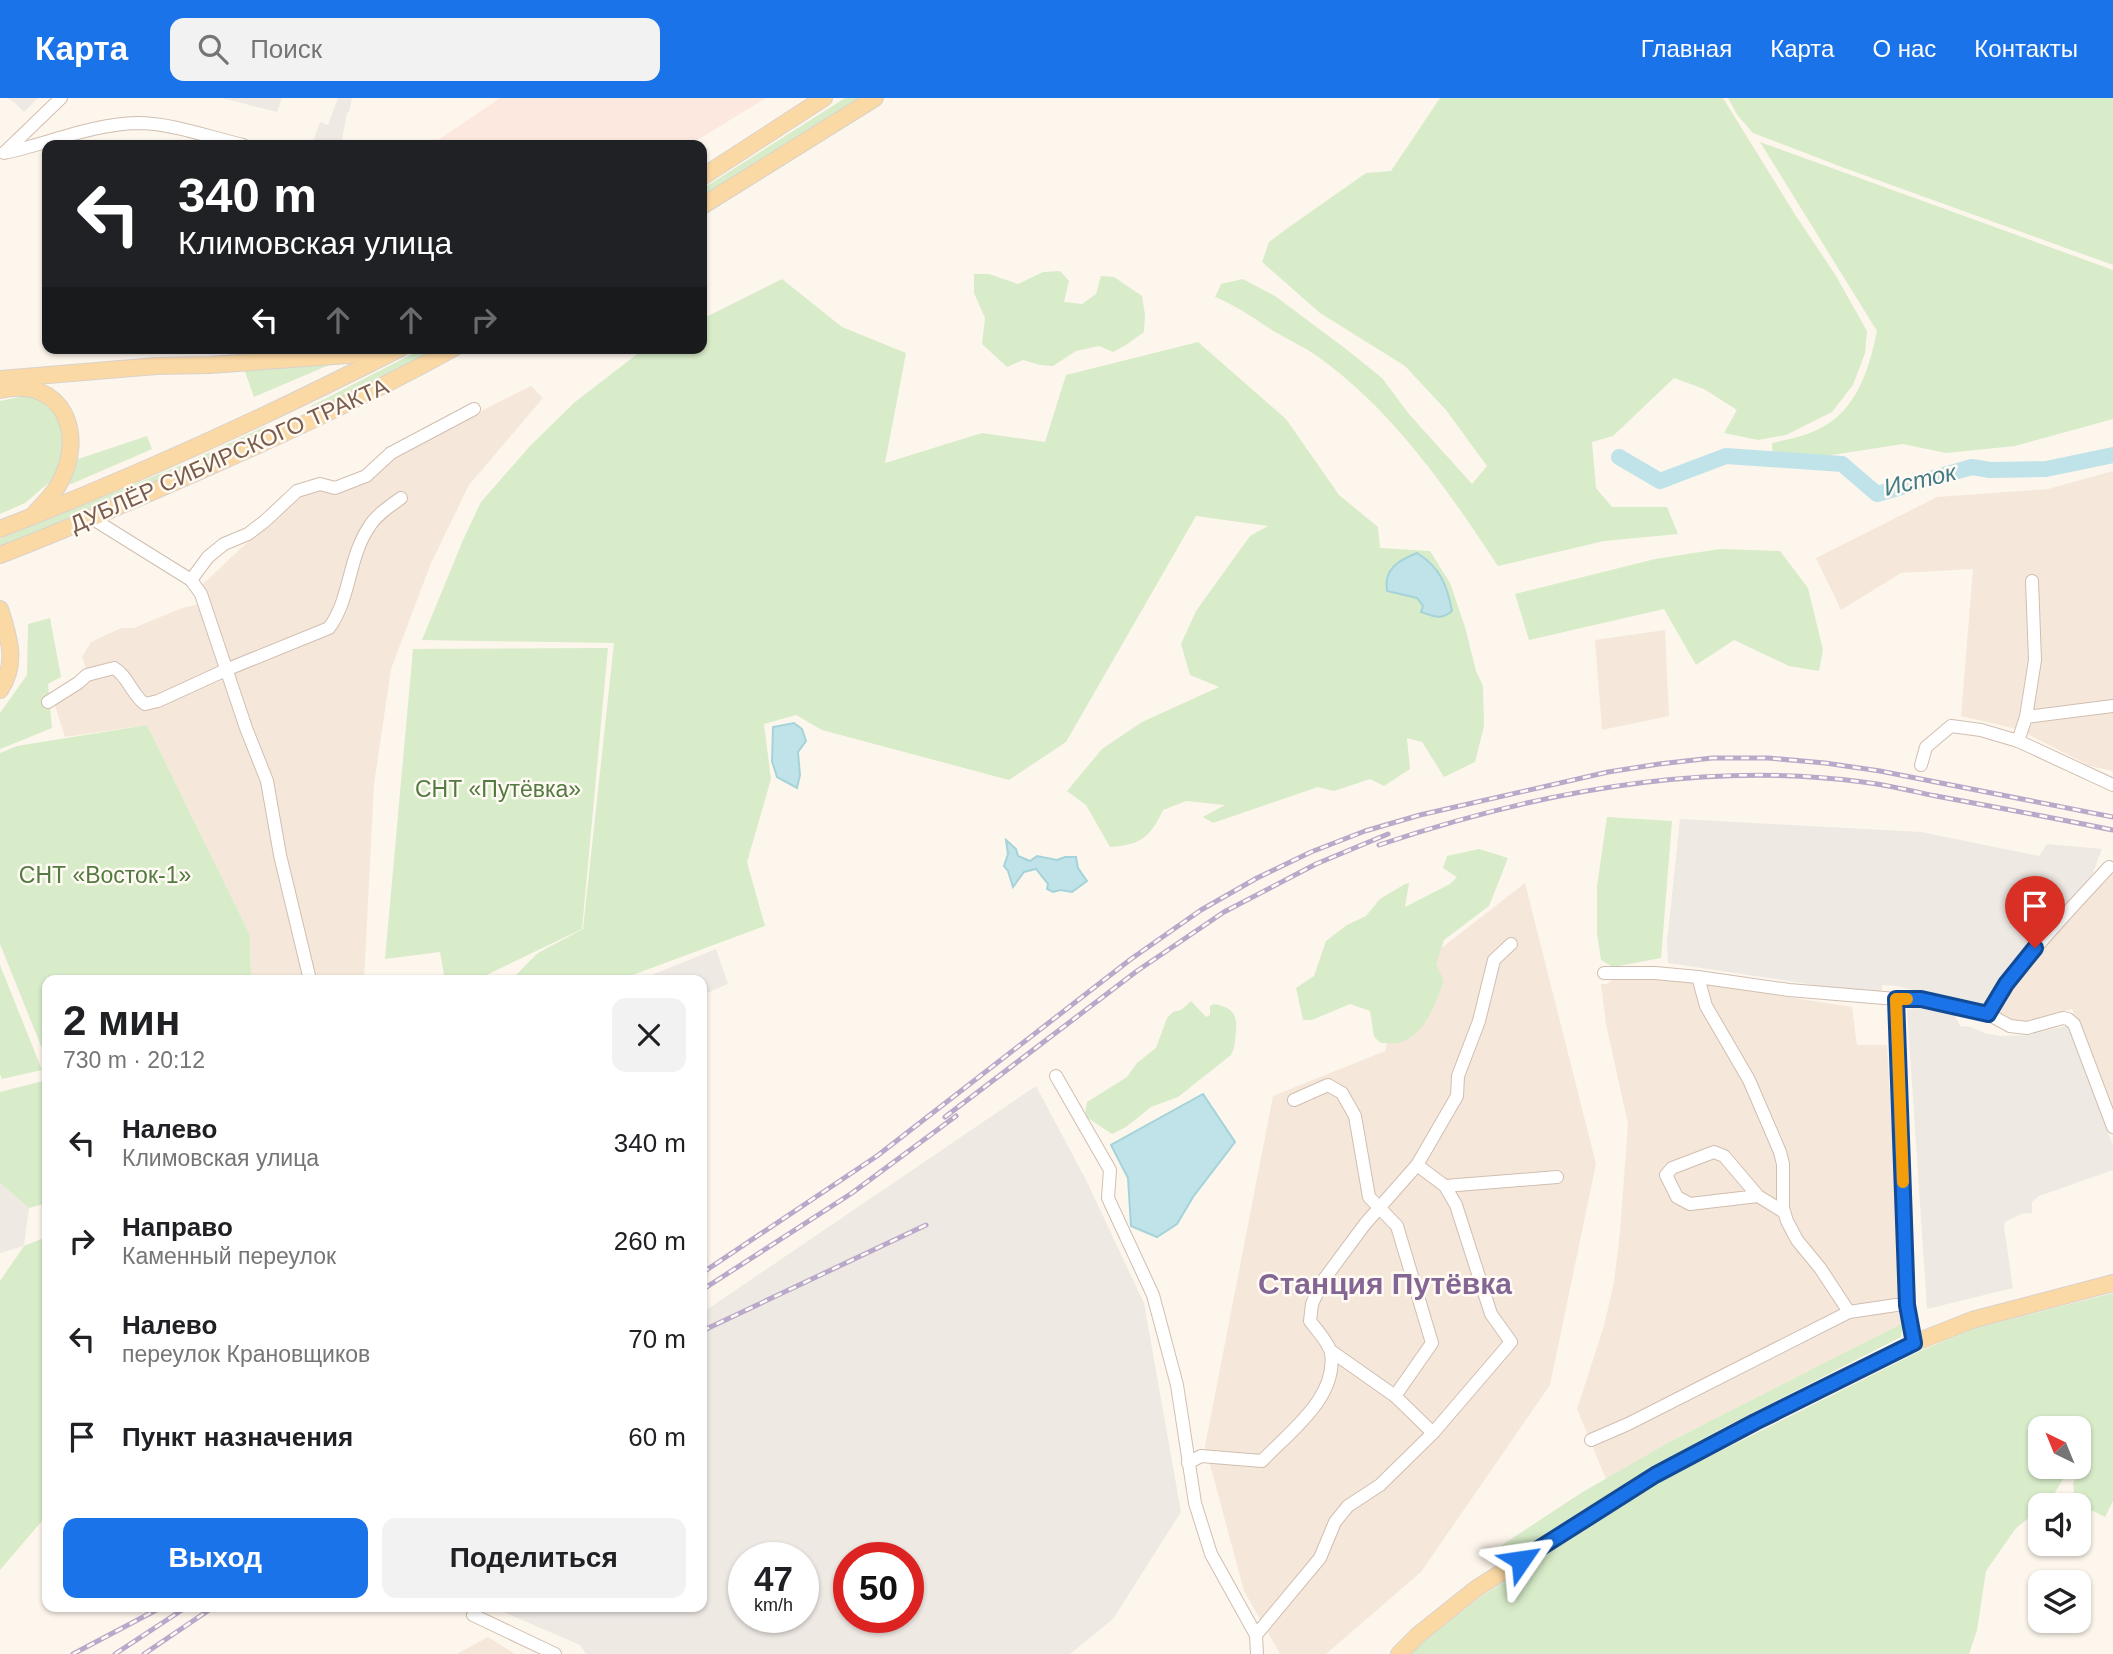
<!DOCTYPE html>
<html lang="ru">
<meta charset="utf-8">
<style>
:root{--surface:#fff;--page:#f2f2f2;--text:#202124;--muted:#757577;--accent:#1a73e8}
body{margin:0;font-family:Helvetica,sans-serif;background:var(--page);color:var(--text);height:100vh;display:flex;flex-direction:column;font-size:26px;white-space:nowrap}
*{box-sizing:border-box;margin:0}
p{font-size:23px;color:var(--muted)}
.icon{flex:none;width:38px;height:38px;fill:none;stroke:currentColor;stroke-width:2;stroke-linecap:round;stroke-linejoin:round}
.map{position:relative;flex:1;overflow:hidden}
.drawer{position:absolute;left:42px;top:877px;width:665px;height:637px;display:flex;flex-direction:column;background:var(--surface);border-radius:14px;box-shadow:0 2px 5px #0004}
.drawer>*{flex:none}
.top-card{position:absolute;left:42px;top:42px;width:665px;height:214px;border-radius:14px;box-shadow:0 2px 5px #0004;background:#202124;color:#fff;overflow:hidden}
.needle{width:46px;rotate:317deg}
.buttons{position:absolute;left:2028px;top:1318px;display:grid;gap:14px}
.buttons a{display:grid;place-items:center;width:63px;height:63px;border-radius:14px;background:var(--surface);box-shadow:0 2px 5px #0004;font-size:35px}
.speed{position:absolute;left:728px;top:1444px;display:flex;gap:14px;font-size:35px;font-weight:700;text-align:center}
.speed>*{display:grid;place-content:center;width:91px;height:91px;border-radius:50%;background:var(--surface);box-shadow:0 2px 5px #0004;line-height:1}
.speed small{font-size:18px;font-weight:400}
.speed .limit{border:10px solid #d22;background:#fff;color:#111}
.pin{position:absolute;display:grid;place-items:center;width:60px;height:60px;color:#fff;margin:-72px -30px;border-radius:50% 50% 50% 0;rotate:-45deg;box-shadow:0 0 7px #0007}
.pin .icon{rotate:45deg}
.me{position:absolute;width:77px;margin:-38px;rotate:58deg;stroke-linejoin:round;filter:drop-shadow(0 0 5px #0008)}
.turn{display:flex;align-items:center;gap:24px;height:147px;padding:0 21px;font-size:32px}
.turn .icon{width:91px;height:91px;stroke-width:2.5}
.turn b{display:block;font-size:49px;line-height:60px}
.lanes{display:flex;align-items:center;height:66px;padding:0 21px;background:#0003;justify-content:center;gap:35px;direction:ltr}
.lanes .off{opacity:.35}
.round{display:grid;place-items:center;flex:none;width:74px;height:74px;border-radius:14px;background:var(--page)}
.summary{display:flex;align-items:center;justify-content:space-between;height:119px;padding:0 21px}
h1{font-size:42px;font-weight:800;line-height:52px}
.cta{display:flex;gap:14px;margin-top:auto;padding:14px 21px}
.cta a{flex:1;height:80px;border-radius:14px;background:var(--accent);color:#fff;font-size:28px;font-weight:800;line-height:80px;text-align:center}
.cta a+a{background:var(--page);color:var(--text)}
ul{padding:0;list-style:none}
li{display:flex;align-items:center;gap:21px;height:98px;padding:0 21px}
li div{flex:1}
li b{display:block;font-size:26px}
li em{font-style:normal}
header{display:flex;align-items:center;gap:42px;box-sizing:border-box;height:98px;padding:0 35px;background:var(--accent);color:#fff}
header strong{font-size:33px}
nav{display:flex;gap:38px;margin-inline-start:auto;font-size:24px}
.search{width:490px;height:63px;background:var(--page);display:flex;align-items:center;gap:18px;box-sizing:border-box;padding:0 24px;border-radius:14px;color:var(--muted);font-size:26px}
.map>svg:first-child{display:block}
.residential{fill:#f5e8da}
.commercial{fill:#fde8e0}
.industrial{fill:#efe9e4;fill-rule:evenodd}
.green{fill:#d8ecc9;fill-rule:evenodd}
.water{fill:#bfe3e8;stroke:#a5d3da;stroke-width:2}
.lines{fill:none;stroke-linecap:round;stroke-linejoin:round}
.river{stroke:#bfe3e8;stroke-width:16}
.minor-casing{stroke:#d1beb0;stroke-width:14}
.major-casing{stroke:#dad1cd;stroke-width:18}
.minor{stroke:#fff;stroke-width:12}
.major{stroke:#fbd9a5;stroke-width:16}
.rail-casing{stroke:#b9a8c9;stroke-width:5}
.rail{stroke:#fffaf3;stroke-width:2.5;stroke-dasharray:8;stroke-linecap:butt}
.route-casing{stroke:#114b97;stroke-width:18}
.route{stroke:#1a73e8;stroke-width:12}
.slow{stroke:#f59e0b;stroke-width:12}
.labels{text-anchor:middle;stroke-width:5;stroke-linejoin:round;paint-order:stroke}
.street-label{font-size:23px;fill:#7a5c4d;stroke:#fffaf3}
.park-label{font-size:23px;fill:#537a41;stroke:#fffaf3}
.water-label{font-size:24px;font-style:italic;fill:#437c86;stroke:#fffaf3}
.district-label{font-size:30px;font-weight:bold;fill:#846695;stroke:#fffaf3}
</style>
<header>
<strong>Карта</strong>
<div class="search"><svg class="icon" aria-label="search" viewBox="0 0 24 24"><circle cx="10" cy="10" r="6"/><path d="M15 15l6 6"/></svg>Поиск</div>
<nav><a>Главная</a><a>Карта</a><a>О нас</a><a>Контакты</a></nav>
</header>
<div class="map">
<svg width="2113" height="1556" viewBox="0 0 2113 1556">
<rect width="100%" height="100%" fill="#fdf6ec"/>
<g class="residential">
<polygon points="531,288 543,300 469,387 431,465 391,571 374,686 364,882 251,882 250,837 147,627 65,639 54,605 90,582 82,559 91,544 121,530 134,530 182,510 210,503 202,487 298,397 318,388 338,396 376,375 398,355"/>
<polygon points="2113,373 2113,673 2090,668 2017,631 1961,618 1973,471 1901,475 1841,512 1816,460 1937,399 2048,391"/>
<polygon points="1665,532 1669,618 1602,632 1595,542"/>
<polygon points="2109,775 2113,776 2113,1020 2072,911 2027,924 2011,924 2000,915 2017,881"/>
<polygon points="1525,785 1596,1066 1550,1287 1421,1474 1326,1556 1280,1556 1244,1493 1205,1348 1273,998 1385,953 1403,880"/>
<polygon points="1660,879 1852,909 1857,947 1887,947 1903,1225 1671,1343 1606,1381 1577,1311 1604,1228 1614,1184 1620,1134 1628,1026 1606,926 1601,886 1607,886 1612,882"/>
<polygon points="488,1539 515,1556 457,1556"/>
</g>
<polygon class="commercial" points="500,0 766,0 689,47 431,47"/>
<g class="industrial">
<polygon points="7,0 38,0 24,14 14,4"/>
<polygon points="222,0 282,0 277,14"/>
<polygon points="338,0 352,0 349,14 347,15 341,47 312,47 320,24 328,27"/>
<polygon points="1680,721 1921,734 2039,758 2047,746 2102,751 2090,783 1982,909 1897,888 1882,887 1881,897 1668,865 1667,844"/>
<polygon points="716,851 728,886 702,897 702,882 639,882"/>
<polygon points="1940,908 1953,913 1960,928 1971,929 1985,935 1999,938 2029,937 2069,927 2113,1048 2113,1072 2039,1098 2032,1104 2032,1115 2021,1116 2005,1124 2004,1129 2013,1190 1927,1211 1907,911"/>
<path d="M1036 988 1086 1082 1144 1205 1181 1414 1113 1521 1070 1556H586L580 1547 492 1509 702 1508V1215ZM744 1460H803V1519H744ZM849 1460H908V1519H849Z"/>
<polygon points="0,1085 29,1110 24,1148 0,1155"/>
</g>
<g class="green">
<polygon points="845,0 862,0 702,101 702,91"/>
<path d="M1440 0H1723L1796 118 1836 178 1867 233 1865 255 1853 287 1832 314 1786 337 1758 342 1724 335 1737 312 1704 291 1674 280 1613 338 1592 344 1596 390 1612 409H1667L1678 436 1604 443 1498 468C1447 391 1393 312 1317 258 1304 249 1289 242 1275 234 1255 221 1237 208 1215 199L1221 186 1243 181 1275 198 1346 251 1382 280 1409 316 1472 386 1487 368 1446 312 1405 268 1320 215 1262 164 1269 144 1292 127 1366 75 1391 73Z"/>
<polygon points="1728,0 2113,0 2113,167 1847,71 1753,35 1738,18"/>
<path d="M1760 44 2113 172V321L2015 348 1946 355 1903 346 1773 366 1772 345C1784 342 1798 340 1810 335 1855 318 1868 276 1877 233Z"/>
<polygon points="1060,173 1069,183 1064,204 1082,206 1096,196 1101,178 1114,179 1142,198 1145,217 1144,234 1126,247 1113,254 1099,248 1076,253 1053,268 1040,267 1023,262 1007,269 982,246 985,220 974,195 974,176 989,176 1018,186 1043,174"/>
<path d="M782 181 842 229 906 255 885 365 982 335 1045 344 1066 277 1198 244 1286 321 1339 397 1378 429 1380 450 1430 453 1450 485 1465 529 1476 573 1483 588 1484 628 1475 664 1444 679 1422 644 1407 640 1410 671 1384 688 1370 681 1334 693 1318 689 1213 725 1203 719 1225 707 1186 703 1163 712C1150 740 1140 747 1110 749L1086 707 1067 693 1102 651 1142 624 1219 589 1190 577 1181 546 1196 513 1250 438 1268 428 1196 418 1066 644 1009 682 822 632 796 617 764 626 771 681 747 764 765 828 619 882H511L538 855 583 831 614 545 422 542 463 442 481 404 530 348 575 304 645 250H702V221ZM1430 463 1447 490 1452 513 1436 520 1421 514 1423 508 1417 500 1388 493Z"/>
<polygon points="424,250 443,250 315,314 311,308"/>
<polygon points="329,267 254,299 244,271"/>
<polygon points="23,298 39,301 52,309 62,329 65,354 52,382 25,405 0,416 0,303"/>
<polygon points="266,328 269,335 0,451 0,441 186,365"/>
<polygon points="147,338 152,351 69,387 78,361"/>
<polygon points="1720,451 1780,453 1808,490 1823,552 1819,573 1789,568 1734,542 1696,567 1664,511 1529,542 1515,496 1655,461"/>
<polygon points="50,520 61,579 48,586 52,630 0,651 0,615 27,577 28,526"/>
<polygon points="608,550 582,831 476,882 445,882 440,854 385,861 413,551"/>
<polygon points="147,627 250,837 251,882 47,882 47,963 0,846 0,655 17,648"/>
<polygon points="1607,719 1672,723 1661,860 1613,869 1601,862 1597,835 1597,789"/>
<path d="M1479 751 1508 760 1489 808 1444 842 1436 866 1444 883C1436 904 1424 940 1398 945 1393 946 1386 945 1381 945L1374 939 1370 913 1350 906 1312 922H1303L1296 890 1314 878 1326 843 1347 827 1366 818 1380 801 1405 786 1409 785 1405 809 1450 786 1457 779 1443 770 1447 758Z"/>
<polygon points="0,867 42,972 2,981 0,976"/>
<path d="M1191 903 1206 919 1210 917V908L1214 906C1231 909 1238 915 1236 934 1235 942 1235 950 1231 957L1178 999 1151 1009 1126 1029 1112 1036 1085 1018 1087 1004 1127 979 1137 965 1156 950 1167 920 1173 914 1181 912Z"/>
<polygon points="47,982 47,1105 29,1110 0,1085 0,994"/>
<polygon points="47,1135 47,1417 0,1472 0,1183 24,1148 44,1140"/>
<polygon points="2113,1195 2113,1403 2105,1419 2075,1404 2073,1385 2083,1368 2079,1366 2079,1330 2040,1330 2040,1368 2070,1369 2050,1403 2045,1407 2040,1407 2040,1411 2016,1430 1986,1473 1977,1532 1969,1556 1411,1556 1422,1545 1482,1498 1659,1384 1918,1254 1973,1231"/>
<polygon points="1903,1225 1901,1239 1719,1332 1634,1381 1508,1461 1499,1449 1581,1395 1671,1343"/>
</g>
<g class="water">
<path d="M1417 455C1440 469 1447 487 1452 513 1440 523 1434 518 1421 514L1423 508 1417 500 1387 493C1383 471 1399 462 1417 455Z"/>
<polygon points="794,625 802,631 806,643 798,654 800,677 797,690 777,679 772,663 773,629"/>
<polygon points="1006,742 1016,751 1018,758 1030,763 1037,758 1057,762 1065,759 1076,759 1078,770 1087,783 1072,794 1060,792 1053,794 1047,791 1048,786 1036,771 1024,774 1013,789 1008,773 1004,768 1008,756"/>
<polygon points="1203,996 1235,1044 1193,1099 1177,1126 1157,1139 1131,1128 1128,1080 1111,1047"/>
</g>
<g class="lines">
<polyline class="river" points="1619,359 1660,383 1726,358 1842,366 1877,396 1972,369 1990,372 2046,371 2113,357"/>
<defs>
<g id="minor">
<polyline points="5,54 61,0"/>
<path d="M4 55C47 46 92 26 137 25 172 25 209 39 243 47"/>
<polyline points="93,421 191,482 201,496 246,630 267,683 280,757 310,882"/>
<polyline points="191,482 208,459 224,446 248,436 265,423 297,393 320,386 335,390 366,378 391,355 474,311"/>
<path d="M48 604 78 585 87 577 114 570C128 578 132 597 145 606L158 603 228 571 329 530C351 500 348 460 369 429 376 417 390 408 401 400"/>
<polyline points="2026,619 2035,562 2032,483"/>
<polyline points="2018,643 2026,619 2113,608"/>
<polyline points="1921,667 1926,649 1951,628 1981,632 2018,643 2113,687"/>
<polyline points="1604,875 1655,875 1698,879 1789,892 1896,901 1921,901 1988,916 2010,928 2027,930 2063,920 2068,921 2074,926 2113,1029"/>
<polyline points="1698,879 1706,908 1749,982 1780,1054 1783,1066 1783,1110 1787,1123 1797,1142 1820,1170 1849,1214"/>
<polyline points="1896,901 1907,1207 1914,1245"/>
<path d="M1988 916C2021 861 2066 816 2109 769"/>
<polyline points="1056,978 1110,1072 1108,1100 1153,1197 1177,1287 1195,1405 1211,1456 1256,1537 1257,1556"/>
<polyline points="1294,1002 1328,987 1342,995 1355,1018 1369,1099 1397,1128 1432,1245 1395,1298"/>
<polyline points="1445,1088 1557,1079"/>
<polyline points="1758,1098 1690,1106 1677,1099 1666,1077 1672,1070 1714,1054 1724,1058 1758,1098 1784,1114"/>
<polyline points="1331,1253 1395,1298 1433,1335"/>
<polyline points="1591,1342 1628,1326 1849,1214 1896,1207 1907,1207"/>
<path d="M1188 1365 1201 1358 1262 1363C1288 1335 1338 1300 1331 1255 1329 1245 1316 1231 1310 1223L1312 1206 1322 1184 1365 1126 1417 1067 1457 998 1458 978 1479 923 1494 862 1511 846"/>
<polyline points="473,1517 555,1556"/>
<polyline points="1256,1537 1320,1460 1335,1424 1348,1408 1380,1387 1433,1335 1511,1244 1491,1216 1456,1107 1445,1088 1417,1067"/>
</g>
<g id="major">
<polyline points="702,79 824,0"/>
<polyline points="702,108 875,0"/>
<polyline points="0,281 156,268 210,267 348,257 388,250"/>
<path d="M0 292C63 278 87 336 59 386 53 397 44 406 35 415"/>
<path d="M0 431C137 378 270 317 401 250"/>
<path d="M0 457C71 430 141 399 211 368 293 332 375 294 454 250"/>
<path d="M0 511C9 540 18 565 0 592"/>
<polyline points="1399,1556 1418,1537 1477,1490 1655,1377 1755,1324 1914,1245 1972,1222 2113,1185"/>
</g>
</defs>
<use href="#minor" class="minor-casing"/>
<use href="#major" class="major-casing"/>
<use href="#minor" class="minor"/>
<use href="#major" class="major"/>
<defs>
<g id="rail">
<path d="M1379 747C1533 695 1700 662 1863 684 1888 687 1912 693 1936 698 1995 709 2054 720 2113 732"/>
<polyline points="945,1019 1137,873 1224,814 1316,766 1388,736"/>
<polyline points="702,1175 877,1058 1131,861 1201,812 1257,780 1311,754 1365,733 1420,717 1608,674 1659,666 1712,660 1768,660 1825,665 1880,673 2113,719"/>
<polyline points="702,1192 852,1095 956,1018"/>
<polyline points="702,1233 926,1127"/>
<polyline points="73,1556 164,1508"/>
<polyline points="115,1556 188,1508"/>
<polyline points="144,1556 215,1508"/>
</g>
</defs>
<use href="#rail" class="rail-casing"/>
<use href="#rail" class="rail"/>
</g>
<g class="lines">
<defs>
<polyline id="route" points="1521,1462 1655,1377 1755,1324 1914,1245 1907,1207 1896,901 1921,901 1988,916 2006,886 2035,850"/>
</defs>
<use href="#route" class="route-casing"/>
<use href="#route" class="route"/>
<polyline class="slow" points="1903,1084 1896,901 1907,901"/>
</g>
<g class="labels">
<g class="street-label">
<text transform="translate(229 357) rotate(-24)" y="8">ДУБЛЁР СИБИРСКОГО ТРАКТА</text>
</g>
<g class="park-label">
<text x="498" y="699">СНТ «Путёвка»</text>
<text x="105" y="785">СНТ «Восток-1»</text>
</g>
<g class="water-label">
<text transform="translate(1920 382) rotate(-13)" y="8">Исток</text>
</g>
<g class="district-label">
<text x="1385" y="1196">Станция Путёвка</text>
</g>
</g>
</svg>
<div class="buttons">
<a><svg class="needle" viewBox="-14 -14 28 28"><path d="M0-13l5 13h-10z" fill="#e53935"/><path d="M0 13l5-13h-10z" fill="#757577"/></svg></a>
<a><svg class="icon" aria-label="sound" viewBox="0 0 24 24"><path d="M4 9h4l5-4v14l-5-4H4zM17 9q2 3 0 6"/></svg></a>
<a><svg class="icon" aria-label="layers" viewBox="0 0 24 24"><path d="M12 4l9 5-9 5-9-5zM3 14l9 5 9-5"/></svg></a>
</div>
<div class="speed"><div>47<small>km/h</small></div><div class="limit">50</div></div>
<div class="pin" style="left:2035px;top:850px;background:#d93025"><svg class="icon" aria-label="arrive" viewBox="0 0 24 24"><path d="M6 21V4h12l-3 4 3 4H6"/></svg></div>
<svg class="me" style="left:1521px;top:1462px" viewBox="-20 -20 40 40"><path d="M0-17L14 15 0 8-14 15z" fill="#1a73e8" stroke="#fff" stroke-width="4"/></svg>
<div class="top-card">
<div class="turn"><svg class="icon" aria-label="left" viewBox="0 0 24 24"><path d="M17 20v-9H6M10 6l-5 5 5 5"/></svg><div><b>340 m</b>Климовская улица</div></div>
<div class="lanes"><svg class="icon" aria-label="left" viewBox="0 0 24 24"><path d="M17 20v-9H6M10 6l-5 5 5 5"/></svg><svg class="icon off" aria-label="ahead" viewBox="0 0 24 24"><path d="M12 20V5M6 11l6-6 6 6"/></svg><svg class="icon off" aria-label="ahead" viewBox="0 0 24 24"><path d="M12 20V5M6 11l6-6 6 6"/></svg><svg class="icon off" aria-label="right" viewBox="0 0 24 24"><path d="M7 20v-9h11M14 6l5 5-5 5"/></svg></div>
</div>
<section class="drawer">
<div class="summary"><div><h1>2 мин</h1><p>730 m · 20:12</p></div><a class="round"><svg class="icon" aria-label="close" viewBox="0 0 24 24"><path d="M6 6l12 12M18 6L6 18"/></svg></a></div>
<ul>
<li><svg class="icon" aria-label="left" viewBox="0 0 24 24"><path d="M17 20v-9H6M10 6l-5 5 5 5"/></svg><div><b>Налево</b><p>Климовская улица</p></div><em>340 m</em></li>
<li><svg class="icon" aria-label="right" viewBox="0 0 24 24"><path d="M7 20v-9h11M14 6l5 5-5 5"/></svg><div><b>Направо</b><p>Каменный переулок</p></div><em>260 m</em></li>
<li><svg class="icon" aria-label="left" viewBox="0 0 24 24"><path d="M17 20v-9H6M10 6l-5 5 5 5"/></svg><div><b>Налево</b><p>переулок Крановщиков</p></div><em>70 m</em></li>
<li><svg class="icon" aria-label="arrive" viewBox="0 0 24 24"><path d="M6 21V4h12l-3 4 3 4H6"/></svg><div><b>Пункт назначения</b></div><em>60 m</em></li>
</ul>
<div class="cta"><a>Выход</a><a>Поделиться</a></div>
</section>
</div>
